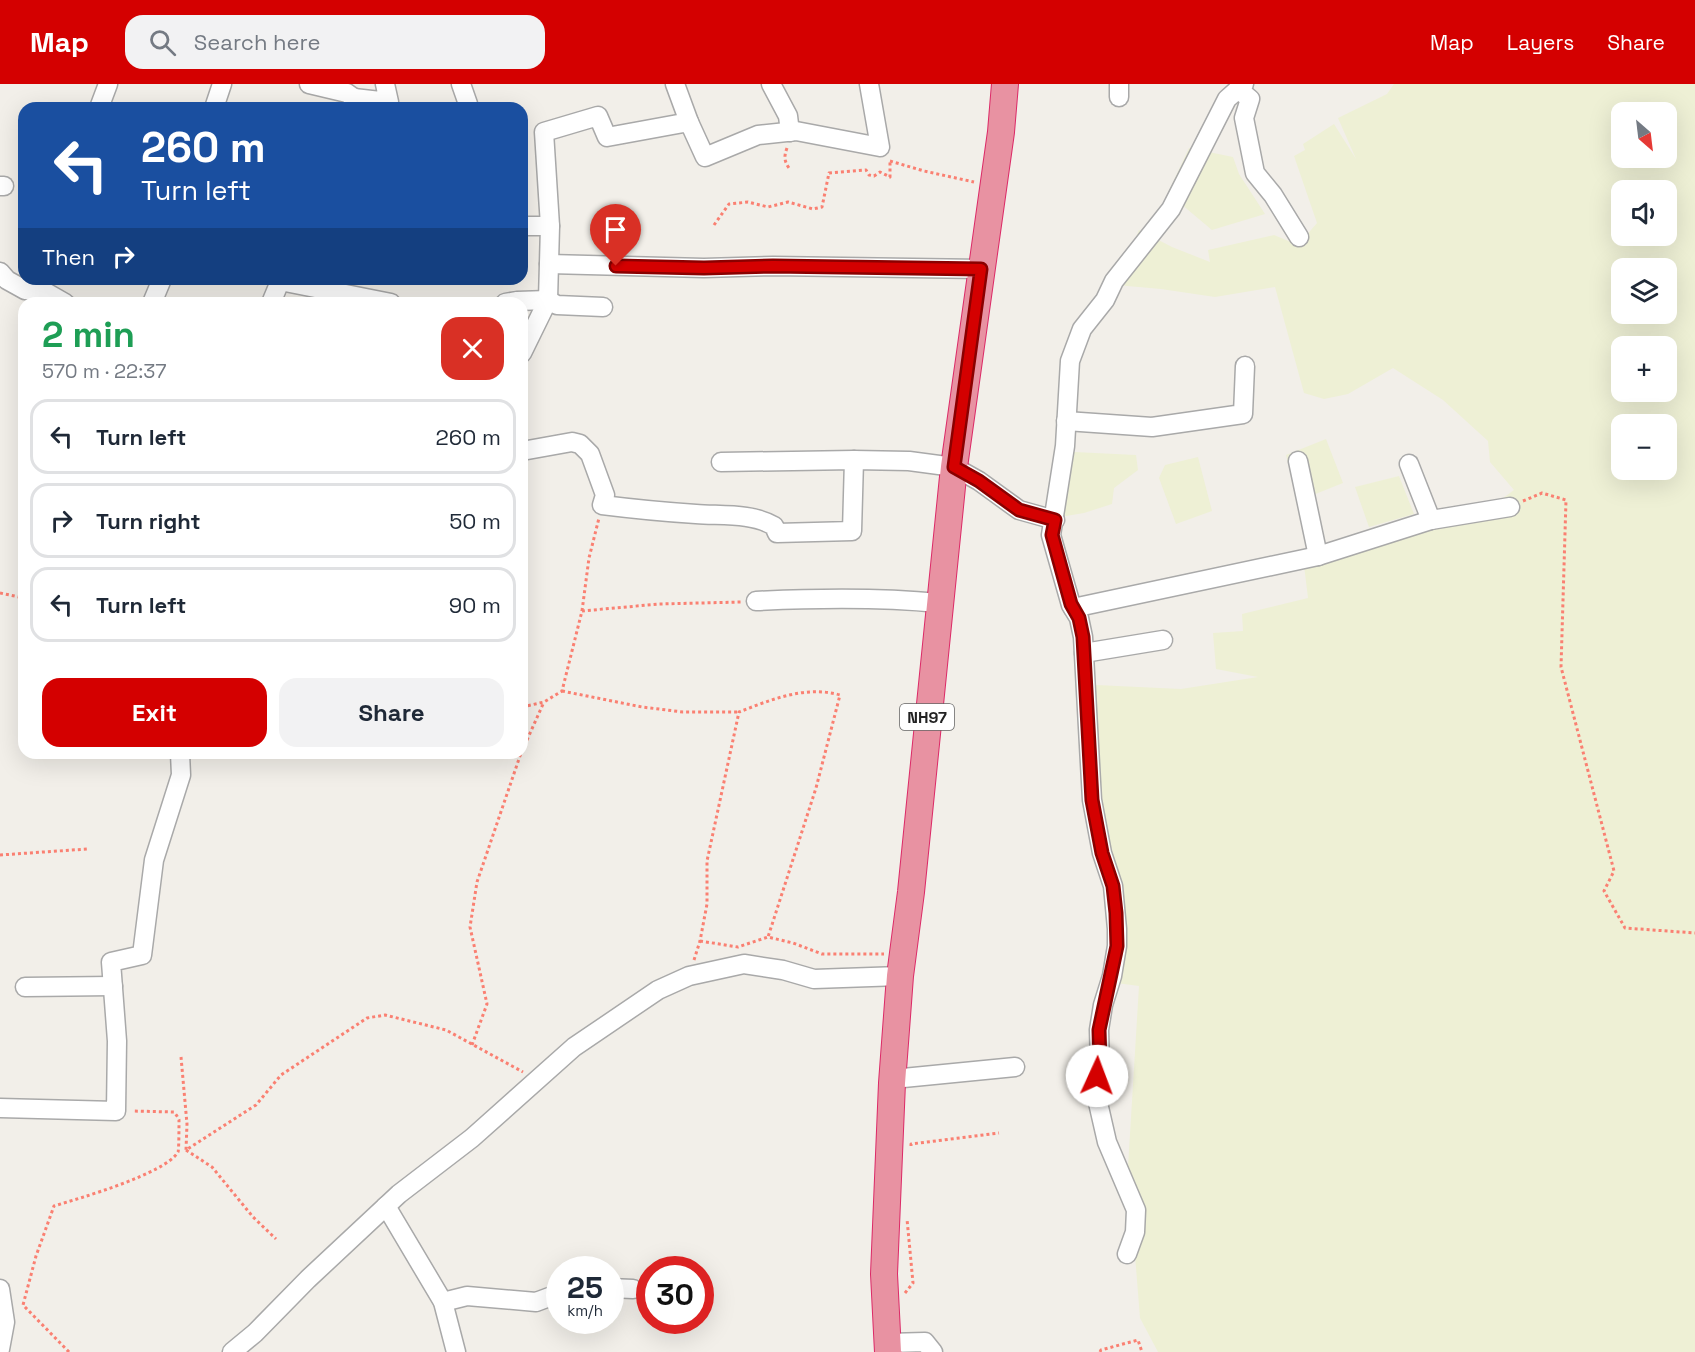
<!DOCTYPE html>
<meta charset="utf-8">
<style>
:root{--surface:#fff;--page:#f2f2f3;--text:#1f2937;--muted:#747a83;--line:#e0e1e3;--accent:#d40000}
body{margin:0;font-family:"Space Grotesk",sans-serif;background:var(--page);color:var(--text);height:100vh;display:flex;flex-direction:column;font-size:22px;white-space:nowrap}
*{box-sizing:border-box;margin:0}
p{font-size:20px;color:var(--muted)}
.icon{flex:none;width:33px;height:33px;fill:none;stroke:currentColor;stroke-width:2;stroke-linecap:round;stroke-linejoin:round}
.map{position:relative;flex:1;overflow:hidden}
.panel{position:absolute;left:18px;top:213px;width:510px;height:462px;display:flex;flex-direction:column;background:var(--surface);border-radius:18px;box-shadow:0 6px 24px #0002}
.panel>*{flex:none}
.banner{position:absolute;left:18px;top:18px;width:510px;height:183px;border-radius:18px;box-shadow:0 6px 24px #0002;background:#1a4fa0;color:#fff;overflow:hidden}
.needle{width:39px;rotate:152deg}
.buttons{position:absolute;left:1611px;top:18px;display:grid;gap:12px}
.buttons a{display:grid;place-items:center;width:66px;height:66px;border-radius:12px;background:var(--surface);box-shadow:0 6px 24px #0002;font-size:30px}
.speed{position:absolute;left:546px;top:1172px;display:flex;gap:12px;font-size:30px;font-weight:700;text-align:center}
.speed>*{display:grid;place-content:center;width:78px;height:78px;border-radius:50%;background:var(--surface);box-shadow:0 6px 24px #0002;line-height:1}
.speed small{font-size:15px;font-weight:400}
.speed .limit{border:9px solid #d22;background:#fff;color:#111}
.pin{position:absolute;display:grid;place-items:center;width:51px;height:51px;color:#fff;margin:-62px -26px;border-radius:50% 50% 50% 0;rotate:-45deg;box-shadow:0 0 6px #0007}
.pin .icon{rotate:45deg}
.me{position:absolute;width:66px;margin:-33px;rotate:2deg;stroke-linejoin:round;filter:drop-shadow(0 0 4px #0008)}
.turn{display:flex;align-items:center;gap:21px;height:126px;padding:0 24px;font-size:27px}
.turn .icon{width:78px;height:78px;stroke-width:2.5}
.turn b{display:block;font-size:42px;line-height:51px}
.then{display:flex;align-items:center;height:57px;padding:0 24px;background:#0003;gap:12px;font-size:22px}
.round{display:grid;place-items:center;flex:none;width:63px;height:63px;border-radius:18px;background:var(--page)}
.overview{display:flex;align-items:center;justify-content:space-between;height:102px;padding:0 24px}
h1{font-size:36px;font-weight:800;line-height:45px;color:#1e9e55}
.cta{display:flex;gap:12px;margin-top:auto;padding:12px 24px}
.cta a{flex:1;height:69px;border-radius:18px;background:var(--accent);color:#fff;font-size:24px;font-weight:800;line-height:69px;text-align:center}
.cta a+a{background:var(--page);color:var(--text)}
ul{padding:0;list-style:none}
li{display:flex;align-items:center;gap:18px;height:75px;margin:0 12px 9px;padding:0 12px;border:3px solid var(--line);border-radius:18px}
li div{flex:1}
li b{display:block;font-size:22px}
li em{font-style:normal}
header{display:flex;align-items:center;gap:36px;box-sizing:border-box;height:84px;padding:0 30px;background:var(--accent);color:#fff}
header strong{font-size:28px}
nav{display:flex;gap:33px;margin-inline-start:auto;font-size:21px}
.search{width:420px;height:54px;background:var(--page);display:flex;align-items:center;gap:15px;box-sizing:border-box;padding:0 21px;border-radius:18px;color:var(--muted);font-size:22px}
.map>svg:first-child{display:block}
.farmland{fill:#eef0d5;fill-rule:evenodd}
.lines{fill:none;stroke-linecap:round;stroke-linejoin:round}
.minor-casing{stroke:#a9a9a9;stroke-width:21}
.highway-casing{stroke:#dc2a67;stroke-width:28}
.path{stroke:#fa8072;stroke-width:3;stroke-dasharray:3 3;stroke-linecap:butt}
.minor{stroke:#fff;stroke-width:18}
.highway{stroke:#e892a2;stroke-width:26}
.route-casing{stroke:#8a0000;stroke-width:15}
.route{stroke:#d40000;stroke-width:10}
.labels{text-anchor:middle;stroke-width:6;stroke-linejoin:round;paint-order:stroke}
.shield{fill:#fff;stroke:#646464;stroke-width:1.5}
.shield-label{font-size:16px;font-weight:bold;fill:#222}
</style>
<header>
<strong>Map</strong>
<div class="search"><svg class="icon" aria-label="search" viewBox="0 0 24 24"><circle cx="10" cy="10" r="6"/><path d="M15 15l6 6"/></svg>Search here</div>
<nav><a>Map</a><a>Layers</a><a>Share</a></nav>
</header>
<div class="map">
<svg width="1695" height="1268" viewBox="0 0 1695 1268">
<rect width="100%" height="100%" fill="#f2efe9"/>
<g class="farmland">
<path d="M1394 0H1695V1268H1158L1140 1234 1128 1083 1139 902 1109 898V799L1075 600 1181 605 1258 593 1216 585 1213 549 1243 547 1242 530 1308 514 1303 473 1491 423 1514 406 1490 378 1488 357 1443 316 1393 284 1348 310 1324 315 1304 309 1275 203 1215 213 1161 205 1116 201 1139 146 1172 163 1210 178 1208 166 1274 151 1298 161 1317 139 1294 72 1305 66 1303 60 1334 40 1356 75 1338 34 1387 10ZM1622 28H1666V74H1622ZM1622 106H1666V152H1622ZM1622 184H1666V230H1622ZM1622 262H1666V308H1622ZM1622 340H1666V386H1622Z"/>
<polygon points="1189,64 1233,73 1239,90 1265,130 1212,146 1168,109"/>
<polygon points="1326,355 1343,399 1298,417 1286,371"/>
<polygon points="1054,367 1136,371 1138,386 1114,404 1112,420 1084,429 1048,435"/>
<polygon points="1198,373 1212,427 1176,440 1159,394 1165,381"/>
<polygon points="1399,392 1414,430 1369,443 1355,403"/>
</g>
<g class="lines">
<defs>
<g id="minor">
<polyline points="309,0 347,9 354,14"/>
<polyline points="461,0 468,20"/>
<polyline points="675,0 689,38"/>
<polyline points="771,0 788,32 790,48"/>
<polyline points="1238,5 1250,15 1244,34 1255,89 1273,111 1299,153"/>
<polyline points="1119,13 1119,0"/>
<polyline points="99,24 108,0"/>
<polyline points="214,24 222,0"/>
<polyline points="354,24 354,14 389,18 385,0"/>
<polyline points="0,102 4,102"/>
<polyline points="522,142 550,142"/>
<polyline points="549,180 704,184 773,182 982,185"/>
<polyline points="0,188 7,196 25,206 44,207 65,219"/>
<polyline points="280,197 391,219"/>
<polyline points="152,219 162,195"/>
<polyline points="271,219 281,195"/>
<polyline points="505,219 517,217 548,216 557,221 603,223"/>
<polyline points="522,269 548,216 550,142 544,48 598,32 607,53 689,38 705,73 758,51 796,47 880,63 869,0"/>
<polyline points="1066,337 1152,343 1243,330 1245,282"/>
<path d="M522 367 572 358 580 360 590 370 605 411 602 421C634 425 665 428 696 430 721 432 752 429 774 442L777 449 852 447 854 376"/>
<polyline points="1298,377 1318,472"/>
<polyline points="721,378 854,376 909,377 954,383 979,397 1019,426 1055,436"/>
<polyline points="1409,380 1431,436"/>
<path d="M756 517C817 514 879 513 939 519"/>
<polyline points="1073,524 1318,472 1431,436 1510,423"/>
<polyline points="1084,569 1163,556"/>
<polyline points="25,903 113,902"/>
<polyline points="893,995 1015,983"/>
<polyline points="0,1024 116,1027 117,957 111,878 142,871 154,776 181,691 180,669"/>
<polyline points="386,1122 443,1218 456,1268"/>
<polyline points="1127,1170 1135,1148 1136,1126 1107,1058 1096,1010 1100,980 1099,946 1103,921 1112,892 1117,862 1117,845 1113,802 1102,769 1092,716 1083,553 1079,534 1071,521 1051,451 1065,362 1070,277 1082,245 1105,216 1114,197 1171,125 1227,15 1244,0"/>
<polyline points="610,1204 633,1205"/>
<polyline points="0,1205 5,1238 0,1265"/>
<polyline points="443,1218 467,1212 536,1218 560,1209"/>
<polyline points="888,1259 925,1258 933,1268"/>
<polyline points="232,1268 255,1249 308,1195 399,1110 472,1054 574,963 658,906 689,892 744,880 783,886 814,895 900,892"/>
</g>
<polyline id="highway" points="888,1268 884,1190 892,999 900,892 911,808 954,383 1001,48 1005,0"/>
</defs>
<use href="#minor" class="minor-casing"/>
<use href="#highway" class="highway-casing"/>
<g class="path">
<path d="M787 64C784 72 784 77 789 84"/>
<polyline points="890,77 924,87 974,98"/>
<polyline points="714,141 729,120 748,118 768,123 788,118 813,125 822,123 829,89 866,86 869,91 874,92 880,88 890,93 890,77"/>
<polyline points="1523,417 1542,409 1566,416 1561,583 1614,787 1604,807 1625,844 1695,849"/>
<polyline points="0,509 24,514"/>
<polyline points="582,527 589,474 599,434"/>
<polyline points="562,607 642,623 683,628 739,628"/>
<polyline points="522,623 544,618 562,607 582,527 659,520 742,518"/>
<polyline points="522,667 544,618"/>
<polyline points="0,771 87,765"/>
<polyline points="700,857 738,863 768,853"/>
<path d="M694 876 700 857 707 820V777L739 628C770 616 806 601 840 611L816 704 768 853 793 859 822 870H884"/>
<polyline points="472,961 487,920 470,843 477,798 521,669"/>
<polyline points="181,973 187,1040 186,1066 256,1021 281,991 367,934 385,931 446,946 523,988"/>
<polyline points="911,1062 911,1060 999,1049"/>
<polyline points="186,1066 212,1083 253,1133 276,1155"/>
<polyline points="905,1209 913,1199 907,1135"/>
<path d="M69 1268 23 1221 36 1172 54 1122C80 1114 165 1090 178 1068 179 1067 179 1040 179 1036 178 1033 176 1031 174 1028L132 1027"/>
<polyline points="1100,1268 1101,1266 1138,1256 1142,1268"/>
</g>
<use href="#minor" class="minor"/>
<use href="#highway" class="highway"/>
</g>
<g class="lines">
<defs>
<polyline id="route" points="616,182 704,184 773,182 981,185 954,383 979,397 1019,426 1055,436 1052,451 1071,520 1079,534 1083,553 1092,716 1102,769 1113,802 1116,829 1117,862 1099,946 1100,980 1097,992"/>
</defs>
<use href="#route" class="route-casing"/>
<use href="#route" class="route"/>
</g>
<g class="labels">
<rect class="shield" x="900" y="620" width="54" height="26" rx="4.5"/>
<g class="shield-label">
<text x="927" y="639">NH97</text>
</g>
</g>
</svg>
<div class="buttons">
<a><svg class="needle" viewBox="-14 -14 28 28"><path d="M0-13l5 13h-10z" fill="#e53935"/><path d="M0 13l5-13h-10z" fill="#747a83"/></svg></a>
<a><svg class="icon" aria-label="sound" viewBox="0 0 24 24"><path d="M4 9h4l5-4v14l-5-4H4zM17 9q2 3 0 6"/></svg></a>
<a><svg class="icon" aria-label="layers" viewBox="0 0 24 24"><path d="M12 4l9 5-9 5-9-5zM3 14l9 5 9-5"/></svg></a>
<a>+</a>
<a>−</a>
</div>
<div class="speed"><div>25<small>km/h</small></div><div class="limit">30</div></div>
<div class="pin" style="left:616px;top:182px;background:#d93025"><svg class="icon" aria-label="arrive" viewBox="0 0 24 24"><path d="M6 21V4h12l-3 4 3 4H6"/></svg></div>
<svg class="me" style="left:1097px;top:992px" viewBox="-20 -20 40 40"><circle r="19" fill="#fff"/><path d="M0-13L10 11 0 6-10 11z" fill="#d40000"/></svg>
<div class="banner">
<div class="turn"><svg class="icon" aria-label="left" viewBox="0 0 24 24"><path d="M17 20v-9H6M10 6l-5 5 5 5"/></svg><div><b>260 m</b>Turn left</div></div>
<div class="then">Then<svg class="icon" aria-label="right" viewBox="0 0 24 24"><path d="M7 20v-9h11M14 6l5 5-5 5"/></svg></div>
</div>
<section class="panel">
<div class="overview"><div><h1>2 min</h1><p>570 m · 22:37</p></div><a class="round" style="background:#d93025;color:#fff"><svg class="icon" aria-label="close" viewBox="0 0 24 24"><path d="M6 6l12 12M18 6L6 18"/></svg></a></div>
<ul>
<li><svg class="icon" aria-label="left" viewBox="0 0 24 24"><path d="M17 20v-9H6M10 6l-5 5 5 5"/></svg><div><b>Turn left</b></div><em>260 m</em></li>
<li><svg class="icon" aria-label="right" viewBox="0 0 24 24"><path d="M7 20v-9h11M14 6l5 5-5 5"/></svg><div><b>Turn right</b></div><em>50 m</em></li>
<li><svg class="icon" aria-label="left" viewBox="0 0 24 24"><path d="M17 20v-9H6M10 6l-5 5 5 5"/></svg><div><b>Turn left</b></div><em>90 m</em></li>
</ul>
<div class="cta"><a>Exit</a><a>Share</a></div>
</section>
</div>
